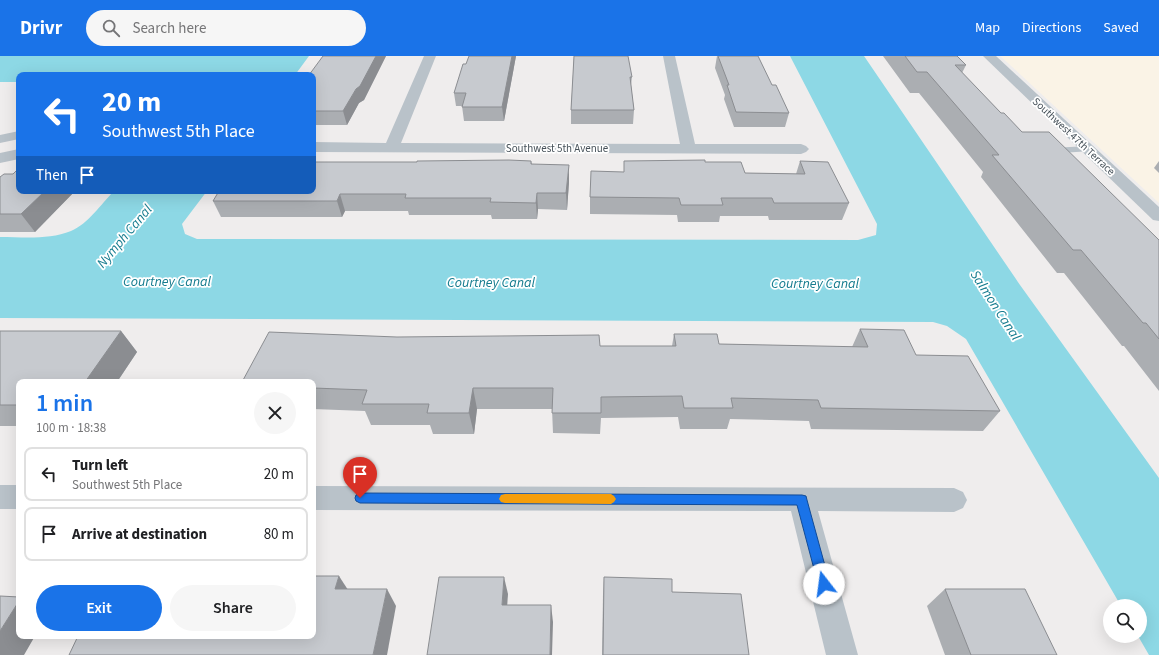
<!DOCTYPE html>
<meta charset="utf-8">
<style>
:root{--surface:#fff;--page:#f6f6f6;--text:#202124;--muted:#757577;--line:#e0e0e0;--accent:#1a73e8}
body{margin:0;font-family:"Source Sans 3",sans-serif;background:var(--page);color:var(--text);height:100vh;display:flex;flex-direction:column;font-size:15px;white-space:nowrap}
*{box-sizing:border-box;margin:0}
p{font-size:13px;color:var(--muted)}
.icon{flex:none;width:22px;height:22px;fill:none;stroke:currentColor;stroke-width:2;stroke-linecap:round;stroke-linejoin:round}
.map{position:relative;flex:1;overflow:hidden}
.drawer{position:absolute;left:16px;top:323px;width:300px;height:260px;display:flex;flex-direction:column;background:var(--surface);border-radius:8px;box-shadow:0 4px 16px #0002}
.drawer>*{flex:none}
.banner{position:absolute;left:16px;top:16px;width:300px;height:122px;border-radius:8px;box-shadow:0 4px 16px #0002;background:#1a73e8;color:#fff;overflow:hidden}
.controls{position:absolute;left:1103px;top:543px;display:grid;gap:8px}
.controls a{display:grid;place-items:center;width:44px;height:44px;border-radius:50%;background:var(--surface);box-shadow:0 4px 16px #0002;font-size:20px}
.pin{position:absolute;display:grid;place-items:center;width:34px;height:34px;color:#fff;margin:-41px -17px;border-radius:50% 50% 50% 0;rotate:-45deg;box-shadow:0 0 4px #0007}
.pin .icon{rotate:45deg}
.me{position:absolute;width:44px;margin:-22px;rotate:345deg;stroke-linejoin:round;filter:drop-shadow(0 0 3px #0008)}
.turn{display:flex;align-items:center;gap:14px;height:84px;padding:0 20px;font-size:18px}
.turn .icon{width:52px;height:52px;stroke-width:2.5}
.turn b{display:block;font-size:28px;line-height:34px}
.then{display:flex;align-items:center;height:38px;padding:0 20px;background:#0003;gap:8px;font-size:15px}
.round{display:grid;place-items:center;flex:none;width:42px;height:42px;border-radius:21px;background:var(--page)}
.summary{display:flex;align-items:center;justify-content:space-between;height:68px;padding:0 20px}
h1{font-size:24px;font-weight:600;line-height:30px;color:var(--accent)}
.primary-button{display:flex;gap:8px;margin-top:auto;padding:8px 20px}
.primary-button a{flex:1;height:46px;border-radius:24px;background:var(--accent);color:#fff;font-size:16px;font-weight:600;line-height:46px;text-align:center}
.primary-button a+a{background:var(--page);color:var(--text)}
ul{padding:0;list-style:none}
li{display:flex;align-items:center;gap:12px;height:54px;margin:0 8px 6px;padding:0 12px;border:2px solid var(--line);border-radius:8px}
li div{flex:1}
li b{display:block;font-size:15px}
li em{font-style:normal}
header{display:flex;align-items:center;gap:24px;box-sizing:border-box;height:56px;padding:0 20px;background:var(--accent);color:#fff}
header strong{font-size:19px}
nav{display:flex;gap:22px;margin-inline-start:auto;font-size:14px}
.search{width:280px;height:36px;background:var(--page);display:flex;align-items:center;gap:10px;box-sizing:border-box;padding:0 14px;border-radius:22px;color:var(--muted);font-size:15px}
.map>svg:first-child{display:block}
.commercial{fill:#faf3e6}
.water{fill:#8dd8e5}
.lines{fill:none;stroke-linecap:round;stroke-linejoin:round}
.lane{fill:#b9c2c9;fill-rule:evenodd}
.street{fill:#b9c2c9;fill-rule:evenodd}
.wall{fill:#abaeb2}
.shaded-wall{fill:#8b8d91}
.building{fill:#c7cacf;stroke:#8b8d91}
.route{fill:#1a73e8;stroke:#114b97}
.slow{fill:#f59e0b}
.labels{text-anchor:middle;stroke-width:3.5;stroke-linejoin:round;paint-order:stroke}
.far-street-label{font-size:11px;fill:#465159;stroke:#fff}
.water-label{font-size:14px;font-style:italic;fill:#167c8f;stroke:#fff}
</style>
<header>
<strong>Drivr</strong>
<div class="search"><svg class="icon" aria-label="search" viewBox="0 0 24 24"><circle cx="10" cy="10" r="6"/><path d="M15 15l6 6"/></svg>Search here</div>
<nav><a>Map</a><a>Directions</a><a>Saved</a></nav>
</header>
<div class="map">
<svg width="1159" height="599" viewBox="0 0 1159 599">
<rect width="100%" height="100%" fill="#efeded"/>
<polygon class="commercial" points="1000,0 1159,0 1159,147 1009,8"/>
<g class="water">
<polygon points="0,0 309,0 295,19 19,19 19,26 0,26"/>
<path d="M790 0H864L1020 229 1159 422V599H1149L1138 580H1140V550H1121L966 283 947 270 933 266 0 262V181C23 181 49 184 71 175 88 168 101 148 114 135H207L182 168 185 178 197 183 858 184 876 179 877 168Z"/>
</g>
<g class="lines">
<path class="lane" d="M1088 90 1092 91 1094 93 1092 95 1060 97 1059 100 1061 102 1059 104C1054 106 1050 105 1047 101L1052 92Z"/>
<g class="street">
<polygon points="424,0 436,0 401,87 680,88 663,0 675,0 695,88 801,88 806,90 809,93 806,96 801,98 313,96 313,86 386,87"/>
<polygon points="983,0 996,0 1159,151 1159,165 1153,164"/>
<polygon points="19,75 19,83 0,87 0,79"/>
<polygon points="19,93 19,103 0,107 0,97"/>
<rect x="0" y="429" width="19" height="24"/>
<polygon points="313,430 954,432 963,436 967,444 963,452 954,456 818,455 858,599 826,599 791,455 313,454"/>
</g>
</g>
<g class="wall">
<polygon points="323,0 386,0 364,44 359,47 347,69 313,69 313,19"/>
<polygon points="516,0 504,65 464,65 462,50 456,50 454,37 466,8"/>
<polygon points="574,0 632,21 631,29 634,54 633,68 571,68 571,54"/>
<polygon points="717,0 772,29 789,57 785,71 734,71 724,43 725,39 715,12"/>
<polygon points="883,0 957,0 966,9 962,17 1001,57 1022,76 1159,184 1159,335 1124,290 1122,290 1064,217 1057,217 981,121 983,116 919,37 910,37"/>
<polygon points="531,105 532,108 569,126 567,154 538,153 537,163 492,163 491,159 409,159 408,155 345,155 342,161 221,161 213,145 417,106"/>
<polygon points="624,105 705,106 745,117 796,118 800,105 849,147 842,164 769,164 768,160 720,160 719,166 678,166 677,159 590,158 590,141 624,116"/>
<polygon points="1159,105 1159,117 1154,112"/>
<polygon points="0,121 19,135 75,135 35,176 0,176"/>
<polygon points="860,273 916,299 1000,355 983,375 811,373 809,365 730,363 727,373 680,373 678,361 601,362 600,378 553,377 552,353 477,353 474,378 433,378 430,369 371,369 365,355 313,353 313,326 600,290 672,290 674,278 719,288 852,291"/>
<polygon points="0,275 121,275 137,296 117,326 19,326 19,370 0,370"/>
<polygon points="604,521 672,536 749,599 602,599 603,538"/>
<polygon points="945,533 1057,599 945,599 927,550"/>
</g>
<g class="shaded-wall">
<polygon points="376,0 386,0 364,44 359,47 347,69 343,55"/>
<polygon points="512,0 516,0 504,65 502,51"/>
<polygon points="569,109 569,126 567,154 566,137"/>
<polygon points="45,135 75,135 35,176 21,158"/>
<polygon points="537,137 538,153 537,163 536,147"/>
<polygon points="340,138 345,155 342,161 337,145"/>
<polygon points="121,275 137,296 117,326 85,326"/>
<polygon points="473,332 477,353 474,378 469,357"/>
<polygon points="339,520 350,537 335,533"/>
<polygon points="504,521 508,538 506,566 502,549"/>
<polygon points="387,533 396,550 387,599 373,599"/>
<polygon points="19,545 19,580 35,580 24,599 0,599 0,575"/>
<polygon points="551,549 553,566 552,599 550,599"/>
</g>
<g class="building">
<polygon points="323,0 376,0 360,30 356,33 343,55 313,55 313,19 309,19"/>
<polygon points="469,0 512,0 502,51 462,51 466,37 454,37 463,8 466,8"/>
<polygon points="574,0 628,0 632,21 630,21 634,54 571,54"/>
<polygon points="718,0 758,0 772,29 776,29 789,57 736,56 727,29 729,29"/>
<polygon points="905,0 957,0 966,9 955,9 1001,57 1004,57 1022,76 1049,76 1159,184 1159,283 1146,267 1143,267 1081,194 1073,194 992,99 999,99 927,16 917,16"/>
<polygon points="509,104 531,105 531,108 569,109 566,137 537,137 536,147 490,146 491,142 405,142 406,138 340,138 337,145 213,145 219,135 313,135 313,106 417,106 417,105"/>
<polygon points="705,104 705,106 741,106 745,117 805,118 800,105 828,106 849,147 774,147 772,142 721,142 723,149 681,149 679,142 590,141 591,115 624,116 624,105"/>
<polygon points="19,112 19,135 45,135 21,158 0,158 0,121 4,118 13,118"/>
<polygon points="860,273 904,274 916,299 968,300 1000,355 821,352 818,344 731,342 733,352 684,352 682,340 601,341 601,357 552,357 553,332 473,332 469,357 427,357 429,348 362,348 367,334 313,332 313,326 242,326 269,276 397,281 599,279 600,290 676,290 674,278 717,278 719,288 868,291"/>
<polygon points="0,275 121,275 85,326 19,326 19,349 0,349"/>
<polygon points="313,520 339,520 335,533 387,533 373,599 69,599 78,580 313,580"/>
<polygon points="439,521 504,521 502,549 551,549 550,599 427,599"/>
<polygon points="604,521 672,523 672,536 741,538 749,599 603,599"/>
<polygon points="945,533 1025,533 1057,599 971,599"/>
<polygon points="0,540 19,541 19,545 0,575"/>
</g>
<polygon class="route" points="360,437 802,439 806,440 807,444 830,528 828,533 824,534 819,533 818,528 797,449 360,447 356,445 355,442 356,439"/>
<polygon class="slow" points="505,438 611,438 614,440 616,443 614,446 611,448 505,447 501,446 499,443 501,439"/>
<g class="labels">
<g class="far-street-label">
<text transform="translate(1074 80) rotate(43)" y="4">Southwest 47th Terrace</text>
<text x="557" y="96">Southwest 5th Avenue</text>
</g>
<g class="water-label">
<text transform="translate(124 180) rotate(-50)" y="5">Nymph Canal</text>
<text x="167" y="230">Courtney Canal</text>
<text x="491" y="231">Courtney Canal</text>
<text x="815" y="232">Courtney Canal</text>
<text transform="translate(996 249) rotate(57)" y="5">Salmon Canal</text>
</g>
</g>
</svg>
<div class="controls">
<a><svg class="icon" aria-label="search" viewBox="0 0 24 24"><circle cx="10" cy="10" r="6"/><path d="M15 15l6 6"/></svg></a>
</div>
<div class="pin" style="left:360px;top:442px;background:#d93025"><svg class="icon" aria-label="arrive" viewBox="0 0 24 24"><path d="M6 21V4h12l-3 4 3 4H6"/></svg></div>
<svg class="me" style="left:824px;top:528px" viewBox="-20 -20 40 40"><circle r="19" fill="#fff"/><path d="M0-13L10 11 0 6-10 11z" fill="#1a73e8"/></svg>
<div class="banner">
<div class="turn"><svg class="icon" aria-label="left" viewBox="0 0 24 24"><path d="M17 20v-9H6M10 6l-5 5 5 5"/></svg><div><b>20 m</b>Southwest 5th Place</div></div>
<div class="then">Then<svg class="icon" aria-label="arrive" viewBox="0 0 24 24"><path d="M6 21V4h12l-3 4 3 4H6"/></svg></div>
</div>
<section class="drawer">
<div class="summary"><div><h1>1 min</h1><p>100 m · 18:38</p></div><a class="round"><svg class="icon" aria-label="close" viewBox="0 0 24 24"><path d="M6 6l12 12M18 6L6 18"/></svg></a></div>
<ul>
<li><svg class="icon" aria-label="left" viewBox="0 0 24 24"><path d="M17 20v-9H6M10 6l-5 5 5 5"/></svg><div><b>Turn left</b><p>Southwest 5th Place</p></div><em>20 m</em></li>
<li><svg class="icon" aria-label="arrive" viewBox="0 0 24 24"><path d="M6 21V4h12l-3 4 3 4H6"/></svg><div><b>Arrive at destination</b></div><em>80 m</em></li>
</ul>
<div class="primary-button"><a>Exit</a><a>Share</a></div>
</section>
</div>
